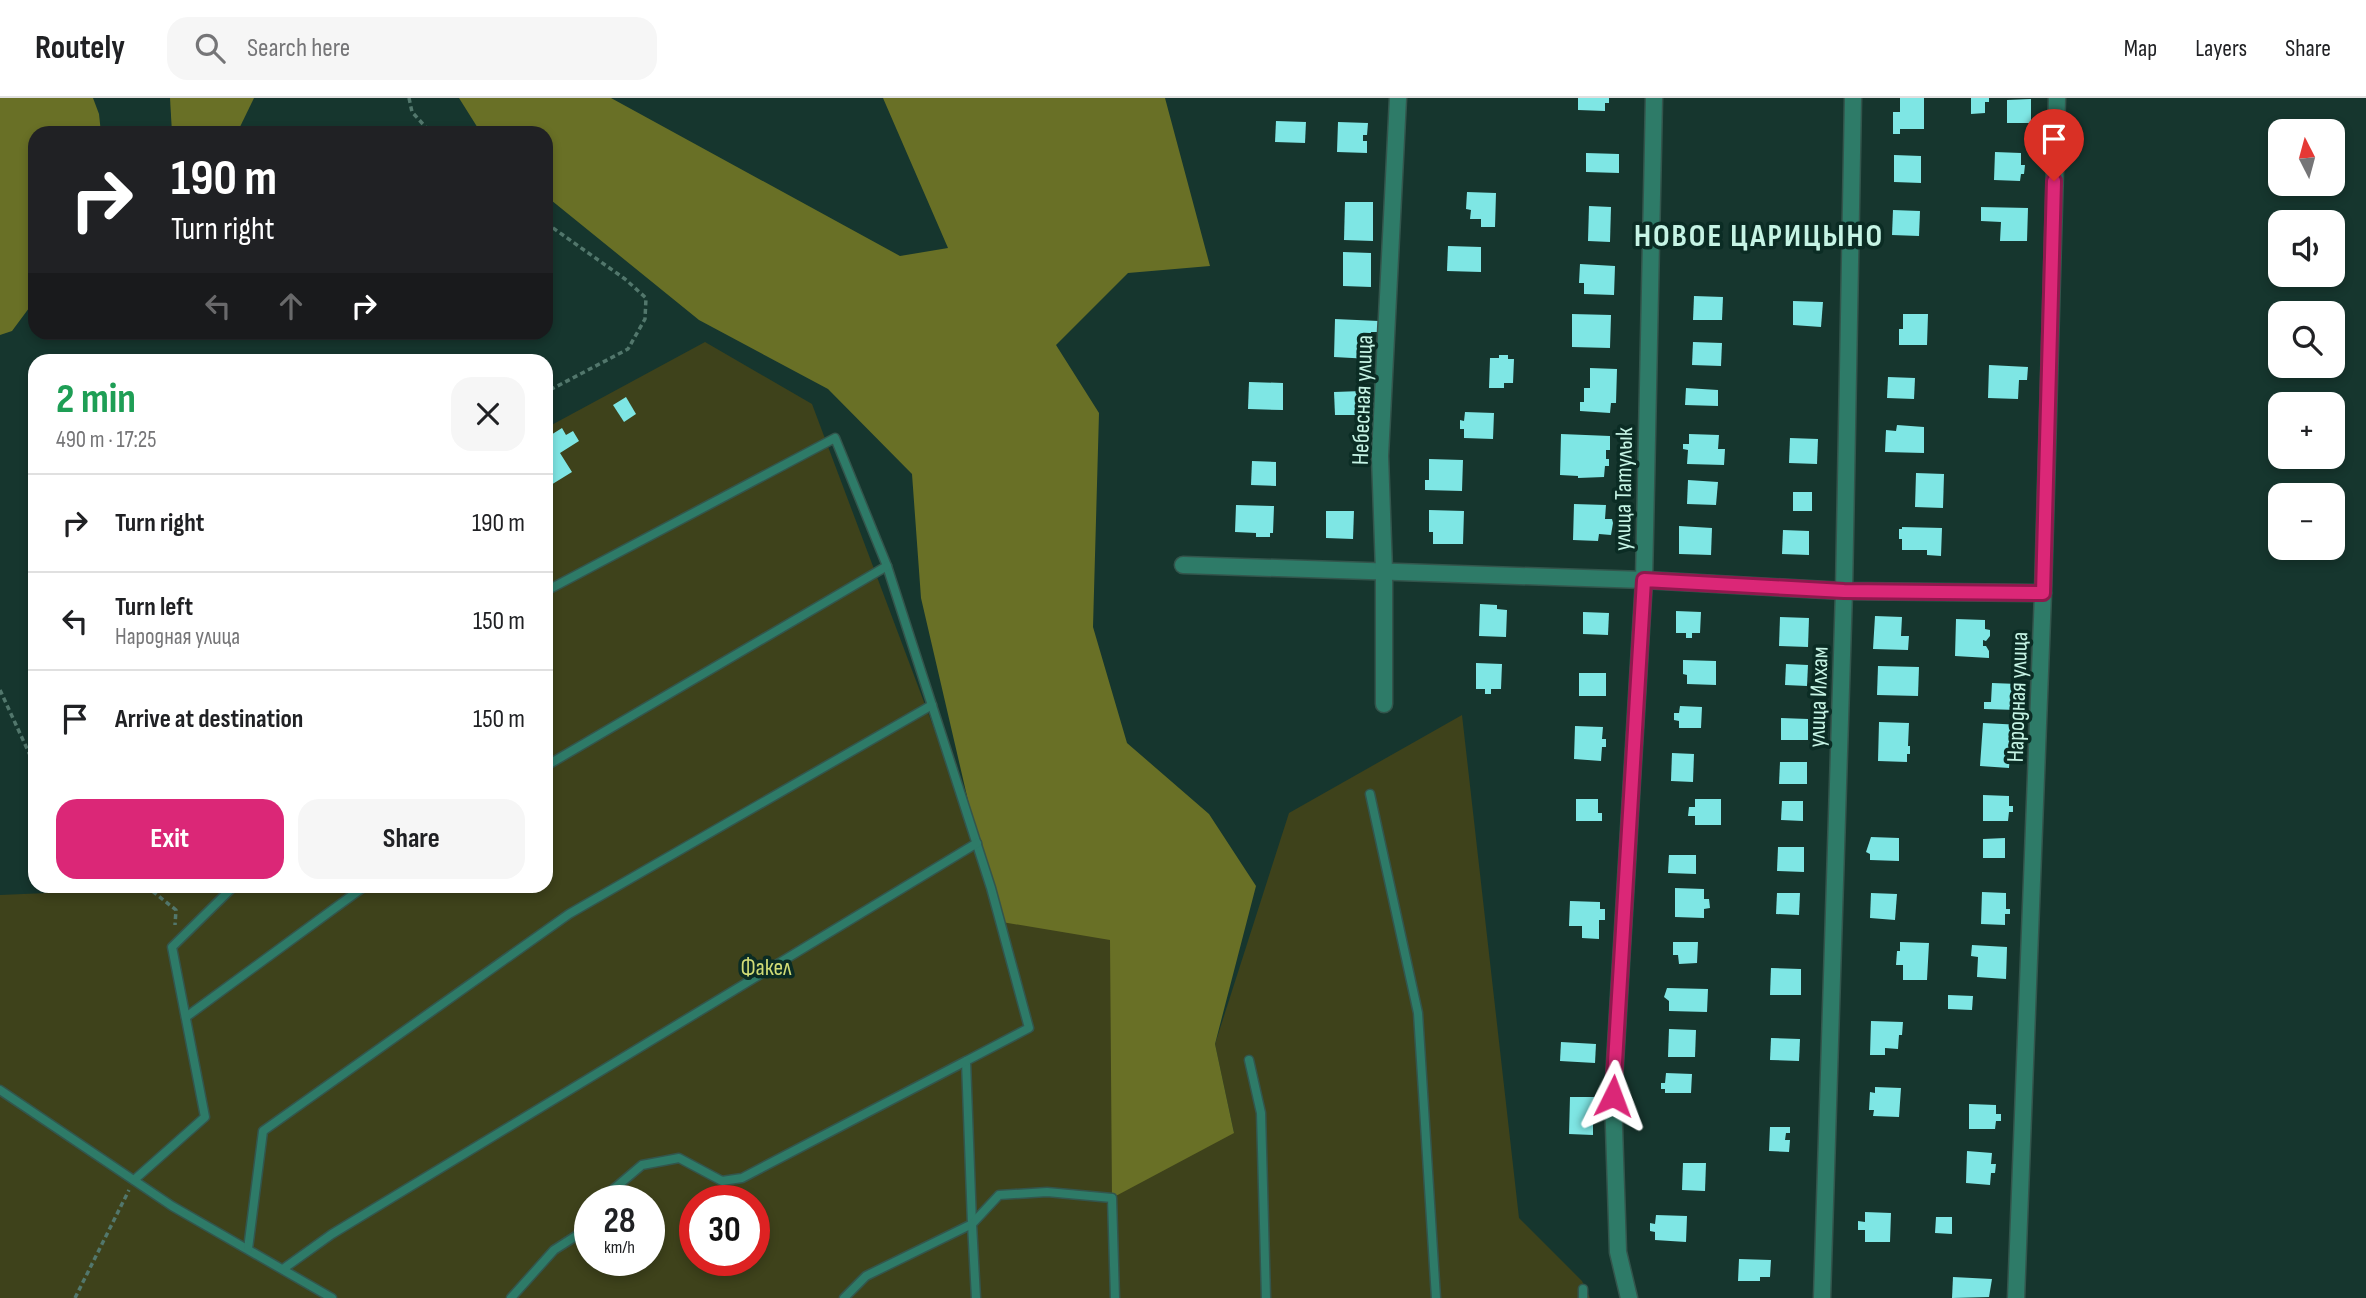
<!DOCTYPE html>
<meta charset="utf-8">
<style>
:root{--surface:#fff;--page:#f6f6f6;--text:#202124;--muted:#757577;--line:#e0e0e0;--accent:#db2777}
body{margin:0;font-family:"Sofia Sans Condensed",sans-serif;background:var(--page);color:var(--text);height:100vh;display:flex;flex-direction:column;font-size:26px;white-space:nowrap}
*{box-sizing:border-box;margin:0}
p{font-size:23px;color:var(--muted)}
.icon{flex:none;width:38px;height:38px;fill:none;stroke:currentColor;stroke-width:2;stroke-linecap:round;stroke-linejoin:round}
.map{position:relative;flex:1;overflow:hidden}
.panel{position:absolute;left:28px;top:256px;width:525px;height:539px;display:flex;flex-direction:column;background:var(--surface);border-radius:21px;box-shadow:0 4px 10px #0003}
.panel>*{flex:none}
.banner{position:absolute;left:28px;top:28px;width:525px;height:214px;border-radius:21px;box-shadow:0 4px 10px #0003;background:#202124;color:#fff;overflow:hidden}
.needle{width:46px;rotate:354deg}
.buttons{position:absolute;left:2268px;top:21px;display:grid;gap:14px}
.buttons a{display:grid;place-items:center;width:77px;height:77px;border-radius:14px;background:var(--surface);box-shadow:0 4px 10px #0003;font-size:35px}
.speed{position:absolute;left:574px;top:1087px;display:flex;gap:14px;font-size:35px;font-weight:700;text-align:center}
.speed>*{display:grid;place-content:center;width:91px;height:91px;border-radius:50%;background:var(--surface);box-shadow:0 4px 10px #0003;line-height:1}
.speed small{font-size:18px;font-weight:400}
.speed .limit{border:10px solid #d22;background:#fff;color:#111}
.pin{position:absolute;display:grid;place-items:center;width:60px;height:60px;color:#fff;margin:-72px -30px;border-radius:50% 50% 50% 0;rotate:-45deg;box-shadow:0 0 7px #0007}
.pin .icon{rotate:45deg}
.me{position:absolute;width:77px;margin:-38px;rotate:3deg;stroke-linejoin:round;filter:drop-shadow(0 0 5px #0008)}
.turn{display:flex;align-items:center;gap:24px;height:147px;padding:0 28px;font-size:32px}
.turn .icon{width:91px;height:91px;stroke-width:2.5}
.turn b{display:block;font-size:49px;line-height:60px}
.lanes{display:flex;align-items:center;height:66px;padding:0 28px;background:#0003;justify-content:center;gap:35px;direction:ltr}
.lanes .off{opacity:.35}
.round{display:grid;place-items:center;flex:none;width:74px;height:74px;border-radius:21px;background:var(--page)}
.summary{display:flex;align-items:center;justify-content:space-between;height:119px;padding:0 28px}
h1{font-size:42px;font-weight:700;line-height:52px;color:#1e9e55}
.button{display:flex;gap:14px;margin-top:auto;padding:14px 28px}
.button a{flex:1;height:80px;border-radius:21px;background:var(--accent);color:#fff;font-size:28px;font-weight:700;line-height:80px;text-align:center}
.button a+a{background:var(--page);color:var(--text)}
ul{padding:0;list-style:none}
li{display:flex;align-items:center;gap:21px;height:98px;padding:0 28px;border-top:2px solid var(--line)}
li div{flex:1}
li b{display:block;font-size:26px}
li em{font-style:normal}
header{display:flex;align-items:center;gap:42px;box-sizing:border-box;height:98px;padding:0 35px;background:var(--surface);border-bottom:2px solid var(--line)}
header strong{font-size:33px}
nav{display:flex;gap:38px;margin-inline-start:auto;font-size:24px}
.search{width:490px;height:63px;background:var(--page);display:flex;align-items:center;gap:18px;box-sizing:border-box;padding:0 24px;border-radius:21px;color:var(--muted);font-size:26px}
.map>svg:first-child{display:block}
.green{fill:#3e421b;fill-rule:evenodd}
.forest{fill:#697026}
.building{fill:#7ee6e4}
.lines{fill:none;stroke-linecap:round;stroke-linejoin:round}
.service-casing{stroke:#33554c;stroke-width:11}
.minor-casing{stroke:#33554c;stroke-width:19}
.path{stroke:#52776c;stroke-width:3.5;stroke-dasharray:5 3.5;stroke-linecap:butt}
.service{stroke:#2e7b68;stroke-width:8}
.minor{stroke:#2e7b68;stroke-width:16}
.route-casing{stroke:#8e194d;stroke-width:18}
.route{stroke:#db2777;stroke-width:12}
.labels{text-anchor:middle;stroke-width:7;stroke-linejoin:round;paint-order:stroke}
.street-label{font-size:24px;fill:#c6f4e5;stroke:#0b2c24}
.park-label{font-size:24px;fill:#d1dc76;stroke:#0b2c24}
.district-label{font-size:32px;font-weight:bold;letter-spacing:2px;fill:#c6f4e5;stroke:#0b2c24}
</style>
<header>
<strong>Routely</strong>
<div class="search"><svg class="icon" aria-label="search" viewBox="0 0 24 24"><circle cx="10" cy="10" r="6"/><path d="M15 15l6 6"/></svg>Search here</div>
<nav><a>Map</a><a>Layers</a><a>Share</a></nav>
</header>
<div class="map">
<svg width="2366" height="1200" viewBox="0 0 2366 1200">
<rect width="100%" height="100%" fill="#16362e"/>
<path class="green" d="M705 244 812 306 977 745 1122 843 1234 1035 1215 946 1289 715 1462 617 1519 1120 1582 1183 1590 1200H0V797L212 788H546V330ZM590 1102H649V1162H590ZM695 1102H754V1162H695Z"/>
<g class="forest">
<polygon points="0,0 93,0 99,16 101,35 35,35 35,202 12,233 0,237"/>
<polygon points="170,0 254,0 237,35 172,35"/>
<polygon points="459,0 611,0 900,158 948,150 883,0 1165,0 1210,168 1128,175 1056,247 1099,315 1093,529 1127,645 1209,716 1256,788 1215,946 1234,1035 1112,1100 1110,842 996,823 921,500 912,376 828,291 699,222 546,98 546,35 481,35"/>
</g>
<g class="building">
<polygon points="1578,0 1609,0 1609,5 1605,5 1605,13 1578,12"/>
<polygon points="1900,0 1924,0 1924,31 1900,31 1900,36 1893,36 1893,14 1900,14"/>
<polygon points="1971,0 1989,0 1989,4 1985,4 1985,15 1971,16"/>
<polygon points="2031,1 2031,25 2007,25 2007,2"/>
<polygon points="1276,23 1306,24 1305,45 1275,44"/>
<polygon points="1338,24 1368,25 1367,37 1363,37 1363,43 1367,43 1367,55 1337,54"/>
<polygon points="1995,54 2021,55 2021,67 2025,67 2024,76 2021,76 2020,83 1994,82"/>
<polygon points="1586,55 1619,56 1619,75 1586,74"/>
<polygon points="1894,57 1921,58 1921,85 1894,84"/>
<polygon points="1467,94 1496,95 1495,129 1481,129 1481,121 1470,121 1471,112 1466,111"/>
<polygon points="1345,104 1373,104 1373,143 1344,142"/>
<polygon points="1589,108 1611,109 1610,144 1588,143"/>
<polygon points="1981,109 2028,110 2027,143 2000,143 2001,124 1981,123"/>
<polygon points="1893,112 1920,113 1919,138 1892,137"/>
<polygon points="1448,148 1481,149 1481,174 1447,173"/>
<polygon points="1343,154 1371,155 1371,189 1343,188"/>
<polygon points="1580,166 1615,168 1614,197 1584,196 1584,185 1579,185"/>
<polygon points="1694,198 1723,199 1722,222 1693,222"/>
<polygon points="1793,203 1823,204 1821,229 1793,227"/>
<polygon points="1572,216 1611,217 1610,250 1572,249"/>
<polygon points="1903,216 1928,216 1927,247 1899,247 1899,231 1903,231"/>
<polygon points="1335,221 1379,223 1379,234 1371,234 1370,261 1334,259"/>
<polygon points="1693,244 1722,245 1721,268 1692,267"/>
<polygon points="1499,257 1508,257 1508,261 1514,261 1513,285 1504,285 1504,290 1489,290 1490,260 1499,260"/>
<polygon points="1989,267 2028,269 2027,282 2019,282 2018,301 1988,300"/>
<polygon points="1590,270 1617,271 1616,305 1611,305 1610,315 1580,313 1580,304 1584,304 1584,290 1590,290"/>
<polygon points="1888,279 1915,280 1914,301 1887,300"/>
<polygon points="1249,284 1283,285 1283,312 1248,311"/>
<polygon points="1686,290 1718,292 1718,308 1685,307"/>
<polygon points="1362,293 1363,317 1335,317 1334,294"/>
<polygon points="626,299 636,316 624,324 613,307"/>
<polygon points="1465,314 1494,315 1493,341 1464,340 1464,331 1460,331 1460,322 1464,323"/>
<polygon points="1897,327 1924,329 1924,355 1885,354 1886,332 1896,333"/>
<polygon points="562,330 566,337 573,333 579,343 560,355 572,374 546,390 546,340"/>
<polygon points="1561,336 1610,338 1610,352 1606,352 1606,361 1609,361 1609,368 1605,368 1604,379 1578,380 1578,378 1560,377"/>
<polygon points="1689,336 1719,337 1718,351 1725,351 1724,367 1687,366 1688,352 1683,351 1683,346 1689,346"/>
<polygon points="1790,340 1818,341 1817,366 1789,365"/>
<polygon points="1429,361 1463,362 1462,393 1425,392 1425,382 1429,382"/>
<polygon points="1252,363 1276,364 1276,388 1251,387"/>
<polygon points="1916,375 1944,376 1943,410 1915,409"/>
<polygon points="1688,382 1718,384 1716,407 1687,406"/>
<rect x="1793" y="394" width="19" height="19"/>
<polygon points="1574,406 1606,407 1605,421 1612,421 1613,425 1611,437 1599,436 1598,443 1573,442"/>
<polygon points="1236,407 1274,408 1273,435 1270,435 1270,439 1256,439 1256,435 1235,434"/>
<polygon points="1429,412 1464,413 1463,446 1433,446 1433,434 1429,434"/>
<polygon points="1326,413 1354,413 1353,441 1326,440"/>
<polygon points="1679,428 1712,430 1711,457 1679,456"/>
<polygon points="1902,429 1942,430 1941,458 1927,457 1927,452 1902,452 1902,441 1899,441 1899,431 1902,431"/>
<polygon points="1783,432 1809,433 1809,457 1782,456"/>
<polygon points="1480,506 1497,507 1497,511 1507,512 1506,539 1479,538"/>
<polygon points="1676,513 1701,514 1700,535 1692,535 1692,540 1686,540 1686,535 1676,535"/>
<polygon points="1583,514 1609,515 1608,537 1583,536"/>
<polygon points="1875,518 1902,519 1901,538 1909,538 1908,552 1873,551"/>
<polygon points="1780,519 1809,520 1808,549 1779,548"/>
<polygon points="1956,521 1985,522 1985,531 1990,532 1990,538 1986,543 1983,542 1983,548 1986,548 1989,553 1989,560 1955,558"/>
<polygon points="1683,562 1716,563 1716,587 1687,586 1687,577 1683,576"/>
<polygon points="1476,565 1502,566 1501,591 1491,591 1491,596 1485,596 1485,591 1476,591"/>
<polygon points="1786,566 1808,567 1807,588 1785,587"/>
<polygon points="1878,568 1919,569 1918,598 1877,597"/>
<rect x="1579" y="575" width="27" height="23"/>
<polygon points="1992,585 2018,586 2017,612 1984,611 1984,604 1991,604"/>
<polygon points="1680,608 1702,609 1701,630 1679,630 1679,623 1674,622 1674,615 1679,615"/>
<polygon points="1781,620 1808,621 1808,642 1781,642"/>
<polygon points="1879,624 1909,625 1908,648 1910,648 1910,656 1907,656 1907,664 1878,663"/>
<polygon points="1983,625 2022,627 2022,641 2011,641 2009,670 1980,668"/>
<polygon points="1575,628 1603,629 1602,641 1606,641 1606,649 1602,649 1601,663 1574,661"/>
<polygon points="1672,655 1694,656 1693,684 1671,683"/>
<polygon points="1780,664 1807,664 1807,686 1779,686"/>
<polygon points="1983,697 2009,698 2009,708 2013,708 2013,714 2009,714 2008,723 1983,723"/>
<polygon points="1576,701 1598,701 1598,715 1602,715 1602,723 1576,723"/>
<polygon points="1695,701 1721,701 1721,727 1695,727 1695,718 1688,718 1689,709 1695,709"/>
<polygon points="1782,703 1803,703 1803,723 1781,722"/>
<polygon points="1871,739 1899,740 1899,763 1870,762 1870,756 1866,754"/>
<polygon points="2005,740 2005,760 1983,760 1983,741"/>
<polygon points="1778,749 1804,749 1804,774 1777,773"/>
<polygon points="1669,757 1696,757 1696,776 1668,775"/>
<polygon points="1675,790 1704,791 1704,801 1709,801 1710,810 1704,811 1704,820 1675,819"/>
<polygon points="1982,794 2006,795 2006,811 2010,811 2010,816 2005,816 2005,827 1981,826"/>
<polygon points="1777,795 1800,795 1799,817 1776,816"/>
<polygon points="1871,795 1897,796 1895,822 1870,820"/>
<polygon points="1570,803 1600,804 1600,811 1605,811 1605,822 1599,822 1599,841 1582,840 1582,828 1569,828"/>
<polygon points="1673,844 1698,844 1697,865 1679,866 1678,857 1673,857"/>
<polygon points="1900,844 1929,845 1927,882 1903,882 1903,867 1896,867 1897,853 1900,853"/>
<polygon points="1972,847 2007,849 2006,881 1977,879 1978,859 1971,858"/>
<polygon points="1771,870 1801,871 1801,897 1770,897"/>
<polygon points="1667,890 1708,891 1707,914 1669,913 1669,903 1664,899"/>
<polygon points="1948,897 1973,898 1972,912 1948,911"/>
<polygon points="1871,923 1903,924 1902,937 1899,937 1898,951 1885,950 1885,957 1870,957"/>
<polygon points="1669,931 1696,932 1695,959 1668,959"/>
<polygon points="1771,940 1800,941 1799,963 1770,962"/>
<polygon points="1561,944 1596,946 1595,965 1560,963"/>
<polygon points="1666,975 1692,976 1691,995 1665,995 1665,991 1661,991 1661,985 1665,985"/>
<polygon points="1875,989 1901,990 1899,1019 1873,1018 1874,1012 1869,1012 1870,994 1875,995"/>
<polygon points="1570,999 1594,999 1594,1012 1599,1013 1598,1019 1593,1018 1593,1037 1569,1036"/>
<polygon points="1969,1006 1996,1007 1996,1016 2001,1016 2001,1023 1996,1023 1995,1031 1969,1031"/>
<polygon points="1770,1029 1790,1029 1790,1035 1786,1035 1785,1042 1790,1042 1789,1054 1769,1053"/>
<polygon points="1967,1053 1992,1055 1991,1066 1996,1066 1995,1075 1991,1075 1990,1087 1966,1085"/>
<polygon points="1683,1065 1706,1065 1705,1093 1682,1092"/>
<polygon points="1865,1114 1891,1115 1890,1144 1865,1144 1865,1132 1858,1132 1858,1123 1865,1124"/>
<polygon points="1656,1117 1687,1118 1686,1144 1655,1142 1655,1134 1650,1133 1650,1125 1655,1126"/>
<polygon points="1936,1119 1952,1119 1952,1136 1935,1135"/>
<polygon points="1739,1161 1771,1162 1770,1179 1760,1179 1760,1183 1738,1183"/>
<polygon points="1953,1179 1992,1181 1989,1199 1952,1200"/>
</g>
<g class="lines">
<defs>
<g id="service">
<polyline points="546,493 835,340 887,468 991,790 1029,930 966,963 972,1126 866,1178 844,1200"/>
<polyline points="546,668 887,468"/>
<polyline points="1370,696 1418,915 1436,1200"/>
<polyline points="186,919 365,788"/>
<polyline points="1249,962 1261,1015 1266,1200"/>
<polyline points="0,992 172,1108 332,1200"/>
<polyline points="134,1082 205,1019 172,849 234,788"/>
<polyline points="606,1102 609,1095 642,1067 679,1060 722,1083 742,1080 966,963"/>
<polyline points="248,1151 263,1033 569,816 932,607"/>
<polyline points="283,1171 332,1136 977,745"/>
<polyline points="1583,1191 1583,1200"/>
<polyline points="511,1200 554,1152 590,1129"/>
<polyline points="976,1200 972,1126 999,1097 1047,1094 1112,1100 1115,1200"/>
</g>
<g id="minor">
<polyline points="1183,467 1644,482 1844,493 2043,495"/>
<polyline points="1384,606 1384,473 1380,358 1398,0"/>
<polyline points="1629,1200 1618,1154 1613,998 1644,482 1654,0"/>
<polyline points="1822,1200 1844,493 1853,0"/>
<polyline points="2016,1200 2043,495 2057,0"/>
</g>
</defs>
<use href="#service" class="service-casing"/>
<use href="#minor" class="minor-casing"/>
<g class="path">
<polyline points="409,0 412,14 431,35"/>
<polyline points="546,125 625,181 646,200 645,221 628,251 546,294"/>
<polyline points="0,592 35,668"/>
<polyline points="146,788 176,812 175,827"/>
<polyline points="150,790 157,788"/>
<polyline points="75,1200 129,1092"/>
</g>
<use href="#service" class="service"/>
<use href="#minor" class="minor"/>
</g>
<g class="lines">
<defs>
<polyline id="route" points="1613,998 1644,482 1844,493 2043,495 2054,83"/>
</defs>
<use href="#route" class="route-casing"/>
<use href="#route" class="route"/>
</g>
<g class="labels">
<g class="street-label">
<text transform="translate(1362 302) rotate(-88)" y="8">Небесная улица</text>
<text transform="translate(1623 391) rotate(-89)" y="8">улица Татулык</text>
<text transform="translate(1818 599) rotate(-88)" y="8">улица Илхам</text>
<text transform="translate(2017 599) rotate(-88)" y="8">Народная улица</text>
</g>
<g class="park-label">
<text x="766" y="877">Факел</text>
</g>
<g class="district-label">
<text x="1759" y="148">НОВОЕ ЦАРИЦЫНО</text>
</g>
</g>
</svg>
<div class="buttons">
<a><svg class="needle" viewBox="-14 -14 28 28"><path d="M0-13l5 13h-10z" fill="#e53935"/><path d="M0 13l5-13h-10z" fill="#757577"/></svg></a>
<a><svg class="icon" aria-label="sound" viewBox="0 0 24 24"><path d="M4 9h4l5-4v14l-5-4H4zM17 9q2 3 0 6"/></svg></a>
<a><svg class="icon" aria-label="search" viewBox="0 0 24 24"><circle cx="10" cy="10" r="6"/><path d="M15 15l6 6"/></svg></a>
<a>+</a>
<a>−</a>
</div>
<div class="speed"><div>28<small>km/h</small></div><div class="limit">30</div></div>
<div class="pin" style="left:2054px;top:83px;background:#d93025"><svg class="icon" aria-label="arrive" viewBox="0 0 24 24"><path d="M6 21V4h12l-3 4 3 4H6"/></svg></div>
<svg class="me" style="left:1613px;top:998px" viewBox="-20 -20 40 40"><path d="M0-17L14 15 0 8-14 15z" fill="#db2777" stroke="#fff" stroke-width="4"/></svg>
<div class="banner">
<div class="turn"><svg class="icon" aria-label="right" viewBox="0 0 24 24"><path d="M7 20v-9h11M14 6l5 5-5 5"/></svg><div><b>190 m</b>Turn right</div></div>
<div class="lanes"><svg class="icon off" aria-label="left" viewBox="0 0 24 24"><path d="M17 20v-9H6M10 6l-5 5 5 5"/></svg><svg class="icon off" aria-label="ahead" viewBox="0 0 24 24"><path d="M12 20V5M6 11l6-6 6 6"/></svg><svg class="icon" aria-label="right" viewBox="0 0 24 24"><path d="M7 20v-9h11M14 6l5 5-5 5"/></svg></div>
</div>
<section class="panel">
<div class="summary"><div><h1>2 min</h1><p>490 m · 17:25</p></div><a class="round"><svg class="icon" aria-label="close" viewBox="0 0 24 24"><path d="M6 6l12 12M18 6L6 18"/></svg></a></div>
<ul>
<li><svg class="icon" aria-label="right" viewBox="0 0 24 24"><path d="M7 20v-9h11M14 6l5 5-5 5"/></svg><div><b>Turn right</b></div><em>190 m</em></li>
<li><svg class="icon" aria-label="left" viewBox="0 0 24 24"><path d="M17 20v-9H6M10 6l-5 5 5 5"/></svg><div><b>Turn left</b><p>Народная улица</p></div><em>150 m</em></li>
<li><svg class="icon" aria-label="arrive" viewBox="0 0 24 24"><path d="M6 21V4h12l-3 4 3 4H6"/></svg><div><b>Arrive at destination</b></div><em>150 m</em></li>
</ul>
<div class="button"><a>Exit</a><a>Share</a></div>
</section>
</div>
